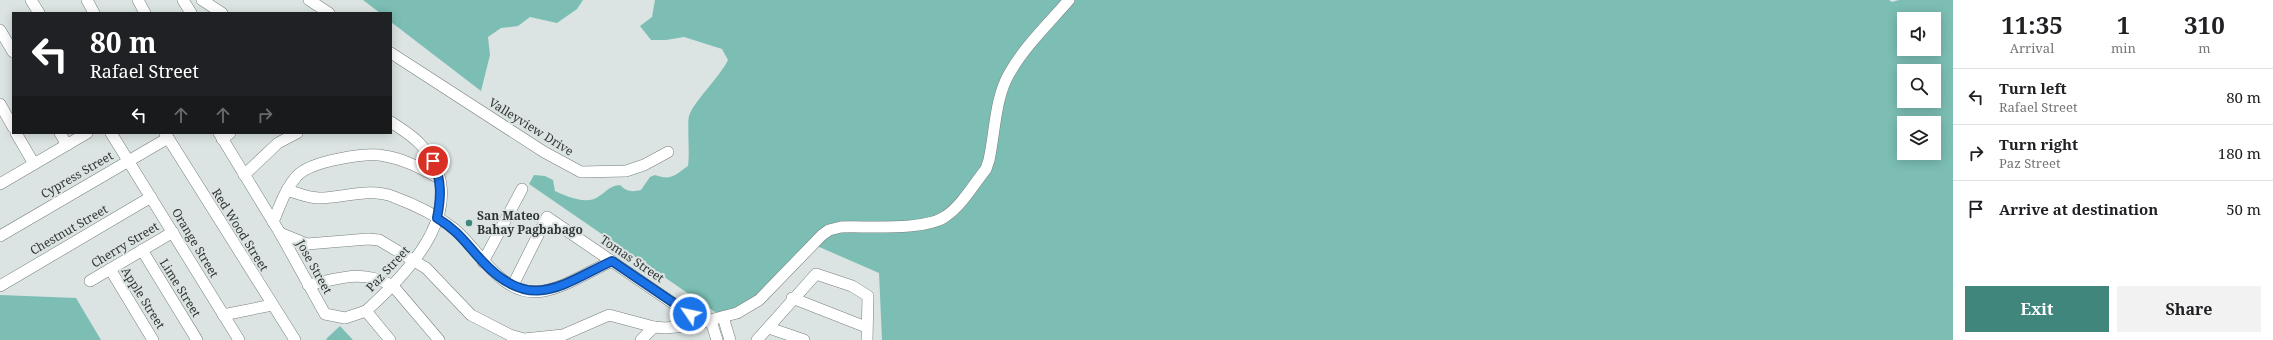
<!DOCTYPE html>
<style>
:root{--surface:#fff;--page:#f2f2f2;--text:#202124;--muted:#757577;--line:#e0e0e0;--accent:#40867d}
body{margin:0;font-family:"Noto Serif",serif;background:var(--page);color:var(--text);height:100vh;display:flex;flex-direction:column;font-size:15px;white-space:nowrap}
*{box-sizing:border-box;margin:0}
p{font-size:13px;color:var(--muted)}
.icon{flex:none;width:22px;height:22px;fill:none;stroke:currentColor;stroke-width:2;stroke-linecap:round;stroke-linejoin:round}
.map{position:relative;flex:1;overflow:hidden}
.side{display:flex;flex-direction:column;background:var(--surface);width:320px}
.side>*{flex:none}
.banner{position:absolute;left:12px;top:12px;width:380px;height:122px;border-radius:0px;box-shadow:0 2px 10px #0003;background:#202124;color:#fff;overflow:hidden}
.fabs{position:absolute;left:1897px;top:12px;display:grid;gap:8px}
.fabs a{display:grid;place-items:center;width:44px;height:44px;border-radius:0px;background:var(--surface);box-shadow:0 2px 10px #0003;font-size:20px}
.pin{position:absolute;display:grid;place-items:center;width:34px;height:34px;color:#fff;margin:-17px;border:2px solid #fff;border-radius:50%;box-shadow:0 1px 4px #0007}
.me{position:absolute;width:44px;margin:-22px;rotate:304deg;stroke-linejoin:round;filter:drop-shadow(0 0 3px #0008)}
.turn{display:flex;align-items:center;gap:14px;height:84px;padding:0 12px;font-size:18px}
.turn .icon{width:52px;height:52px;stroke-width:2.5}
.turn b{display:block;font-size:28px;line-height:34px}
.lanes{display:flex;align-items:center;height:38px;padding:0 12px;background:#0003;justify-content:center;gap:20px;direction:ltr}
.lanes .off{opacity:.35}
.eta{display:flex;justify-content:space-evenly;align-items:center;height:68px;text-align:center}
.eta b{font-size:24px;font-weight:700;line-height:28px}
.cta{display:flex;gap:8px;margin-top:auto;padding:8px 12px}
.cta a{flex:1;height:46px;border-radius:0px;background:var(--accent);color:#fff;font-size:16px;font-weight:700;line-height:46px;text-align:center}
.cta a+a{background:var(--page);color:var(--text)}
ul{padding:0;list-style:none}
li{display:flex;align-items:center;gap:12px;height:56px;padding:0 12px;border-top:1px solid var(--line)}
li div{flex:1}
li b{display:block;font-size:15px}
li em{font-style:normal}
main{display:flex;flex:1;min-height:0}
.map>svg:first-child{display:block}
.green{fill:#7cbeb4;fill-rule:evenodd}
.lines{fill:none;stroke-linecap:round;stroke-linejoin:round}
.minor-casing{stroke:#78807e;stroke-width:12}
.minor{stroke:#fff;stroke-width:11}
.route-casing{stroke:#114b97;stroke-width:10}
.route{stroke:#1a73e8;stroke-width:7}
.poi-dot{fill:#40867d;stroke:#dbe4e2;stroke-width:1.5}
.labels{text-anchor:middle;stroke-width:4;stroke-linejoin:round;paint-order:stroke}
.street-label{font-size:12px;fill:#323535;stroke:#dbe4e2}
.poi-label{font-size:12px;font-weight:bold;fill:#323535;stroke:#dbe4e2;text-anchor:start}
</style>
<main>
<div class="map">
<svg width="1953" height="340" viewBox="0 0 1953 340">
<rect width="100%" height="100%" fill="#dbe4e2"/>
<g class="green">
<polygon points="363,0 583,0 577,9 557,23 530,17 518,26 501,28 488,37 490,55 481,91 391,22 391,13 380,13"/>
<path d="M655 0H1889L1892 2 1899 0H1953V340H882L879 273 817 246 746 305 718 314 529 184 534 175 545 176 553 180 555 191C566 196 586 205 598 197 606 192 609 186 620 185 627 192 632 192 641 190L650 177 655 175C671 181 675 175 688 166 690 153 687 124 689 116 694 101 719 78 728 60L722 49 684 37 666 40H651L640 26 652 17ZM1904 19H1934V49H1904ZM1904 71H1934V101H1904ZM1904 123H1934V153H1904Z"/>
<polygon points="0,295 76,298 101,340 0,340"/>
<polygon points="340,326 353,340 327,340 326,339"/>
</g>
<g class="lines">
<defs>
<g id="minor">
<polyline points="31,0 39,13"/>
<polyline points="87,0 94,13"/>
<polyline points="138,0 145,13"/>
<polyline points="183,0 191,13"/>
<polyline points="202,0 222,13"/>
<polyline points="309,0 329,13"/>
<polyline points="0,30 13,52"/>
<polyline points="391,53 544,152 581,172 626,171 644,165 668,152"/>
<polyline points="0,104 13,127"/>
<polyline points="16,133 34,164"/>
<polyline points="60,133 67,145"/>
<polyline points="111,133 239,340"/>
<polyline points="165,133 295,340"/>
<polyline points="219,133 280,233 325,314 345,318 366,311 390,340"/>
<polyline points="222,139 230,133"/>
<polyline points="244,175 278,143 297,133"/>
<polyline points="0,184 87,133"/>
<path d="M287 190C297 193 308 198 319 198 344 198 370 187 394 197 413 204 436 215 453 228 479 248 501 299 543 291 566 287 590 271 612 261"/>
<path d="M273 222C280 206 285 189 297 176 310 161 367 152 385 156 404 159 422 169 439 178"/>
<path d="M280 233 307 244 368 239 379 240 426 268 471 315 510 335 524 339 563 335 609 315 654 327 665 328 687 326 737 313 759 300 822 235 829 230 841 227C867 226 926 231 946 216 962 205 974 184 986 169L989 160C995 133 995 98 1009 74 1024 47 1049 23 1069 0"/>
<polyline points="0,236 168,138"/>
<polyline points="142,250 197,340"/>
<polyline points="483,262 522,189"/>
<polyline points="110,269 153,340"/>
<polyline points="90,281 173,232"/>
<path d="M308 285C342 278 361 269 393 286L439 340"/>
<polyline points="513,285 547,217 702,323"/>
<polyline points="0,286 151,197"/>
<polyline points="792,298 866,327"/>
<path d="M366 311C410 271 476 204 420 144 412 135 401 129 391 122"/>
<polyline points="223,315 272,305"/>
<polyline points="723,317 730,340"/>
<polyline points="711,321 717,340"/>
<polyline points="769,328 804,340"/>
<polyline points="641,340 654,327"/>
<polyline points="757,340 816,274 852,286 868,296 867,340"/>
</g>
</defs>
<use href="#minor" class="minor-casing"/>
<use href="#minor" class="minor"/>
</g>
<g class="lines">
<defs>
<path id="route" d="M433 161C442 180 441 198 437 218 460 232 466 244 483 262 531 313 561 285 612 261L690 314"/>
</defs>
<use href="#route" class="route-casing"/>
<use href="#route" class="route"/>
</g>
<circle class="poi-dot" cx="469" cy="223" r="4"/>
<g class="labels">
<g class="street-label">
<text transform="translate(531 127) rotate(32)" y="4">Valleyview Drive</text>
<text transform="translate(77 175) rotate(-30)" y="4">Cypress Street</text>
<text transform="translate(69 230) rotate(-30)" y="4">Chestnut Street</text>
<text transform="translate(240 230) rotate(58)" y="4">Red Wood Street</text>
<text transform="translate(195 243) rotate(59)" y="4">Orange Street</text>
<text transform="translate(125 245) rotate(-31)" y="4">Cherry Street</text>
<text transform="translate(632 259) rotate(34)" y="4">Tomas Street</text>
<text transform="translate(314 267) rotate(61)" y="4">Jose Street</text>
<text transform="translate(388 269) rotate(-47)" y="4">Paz Street</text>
<text transform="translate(180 288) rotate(58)" y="4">Lime Street</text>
<text transform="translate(143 298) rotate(58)" y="4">Apple Street</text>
</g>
<g class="poi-label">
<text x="477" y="220">San Mateo<tspan x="477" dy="14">Bahay Pagbabago</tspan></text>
</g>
</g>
</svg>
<div class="fabs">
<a><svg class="icon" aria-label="sound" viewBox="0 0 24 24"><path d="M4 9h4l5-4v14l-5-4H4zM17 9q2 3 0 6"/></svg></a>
<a><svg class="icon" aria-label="search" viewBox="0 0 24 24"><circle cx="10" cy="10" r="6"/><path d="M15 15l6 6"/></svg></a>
<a><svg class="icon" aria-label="layers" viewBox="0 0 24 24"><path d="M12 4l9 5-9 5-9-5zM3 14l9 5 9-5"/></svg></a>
</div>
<div class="pin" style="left:433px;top:161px;background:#d93025"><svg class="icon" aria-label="arrive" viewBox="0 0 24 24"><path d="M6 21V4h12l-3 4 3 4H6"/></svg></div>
<svg class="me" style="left:690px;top:314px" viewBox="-20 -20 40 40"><circle r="17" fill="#1a73e8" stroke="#fff" stroke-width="3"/><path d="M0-11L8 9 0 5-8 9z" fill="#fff"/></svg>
<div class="banner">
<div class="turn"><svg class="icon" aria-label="left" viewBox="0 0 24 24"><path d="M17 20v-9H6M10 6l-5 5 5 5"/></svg><div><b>80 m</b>Rafael Street</div></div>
<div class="lanes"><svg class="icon" aria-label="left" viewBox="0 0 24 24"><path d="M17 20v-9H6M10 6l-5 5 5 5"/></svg><svg class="icon off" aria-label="ahead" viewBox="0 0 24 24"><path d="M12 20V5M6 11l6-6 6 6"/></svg><svg class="icon off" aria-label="ahead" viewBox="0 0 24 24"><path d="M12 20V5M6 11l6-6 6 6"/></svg><svg class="icon off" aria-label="right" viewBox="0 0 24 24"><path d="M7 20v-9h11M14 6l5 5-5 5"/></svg></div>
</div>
</div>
<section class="side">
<div class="eta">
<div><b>11:35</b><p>Arrival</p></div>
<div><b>1</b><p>min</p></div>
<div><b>310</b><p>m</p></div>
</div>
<ul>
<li><svg class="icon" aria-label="left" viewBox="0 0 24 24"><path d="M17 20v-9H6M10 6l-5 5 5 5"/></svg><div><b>Turn left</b><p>Rafael Street</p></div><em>80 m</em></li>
<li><svg class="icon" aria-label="right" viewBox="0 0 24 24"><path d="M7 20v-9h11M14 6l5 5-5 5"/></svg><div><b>Turn right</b><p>Paz Street</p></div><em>180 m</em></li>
<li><svg class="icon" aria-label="arrive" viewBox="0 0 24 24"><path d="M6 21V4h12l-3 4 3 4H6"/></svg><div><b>Arrive at destination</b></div><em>50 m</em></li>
</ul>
<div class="cta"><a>Exit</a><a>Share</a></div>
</section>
</main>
